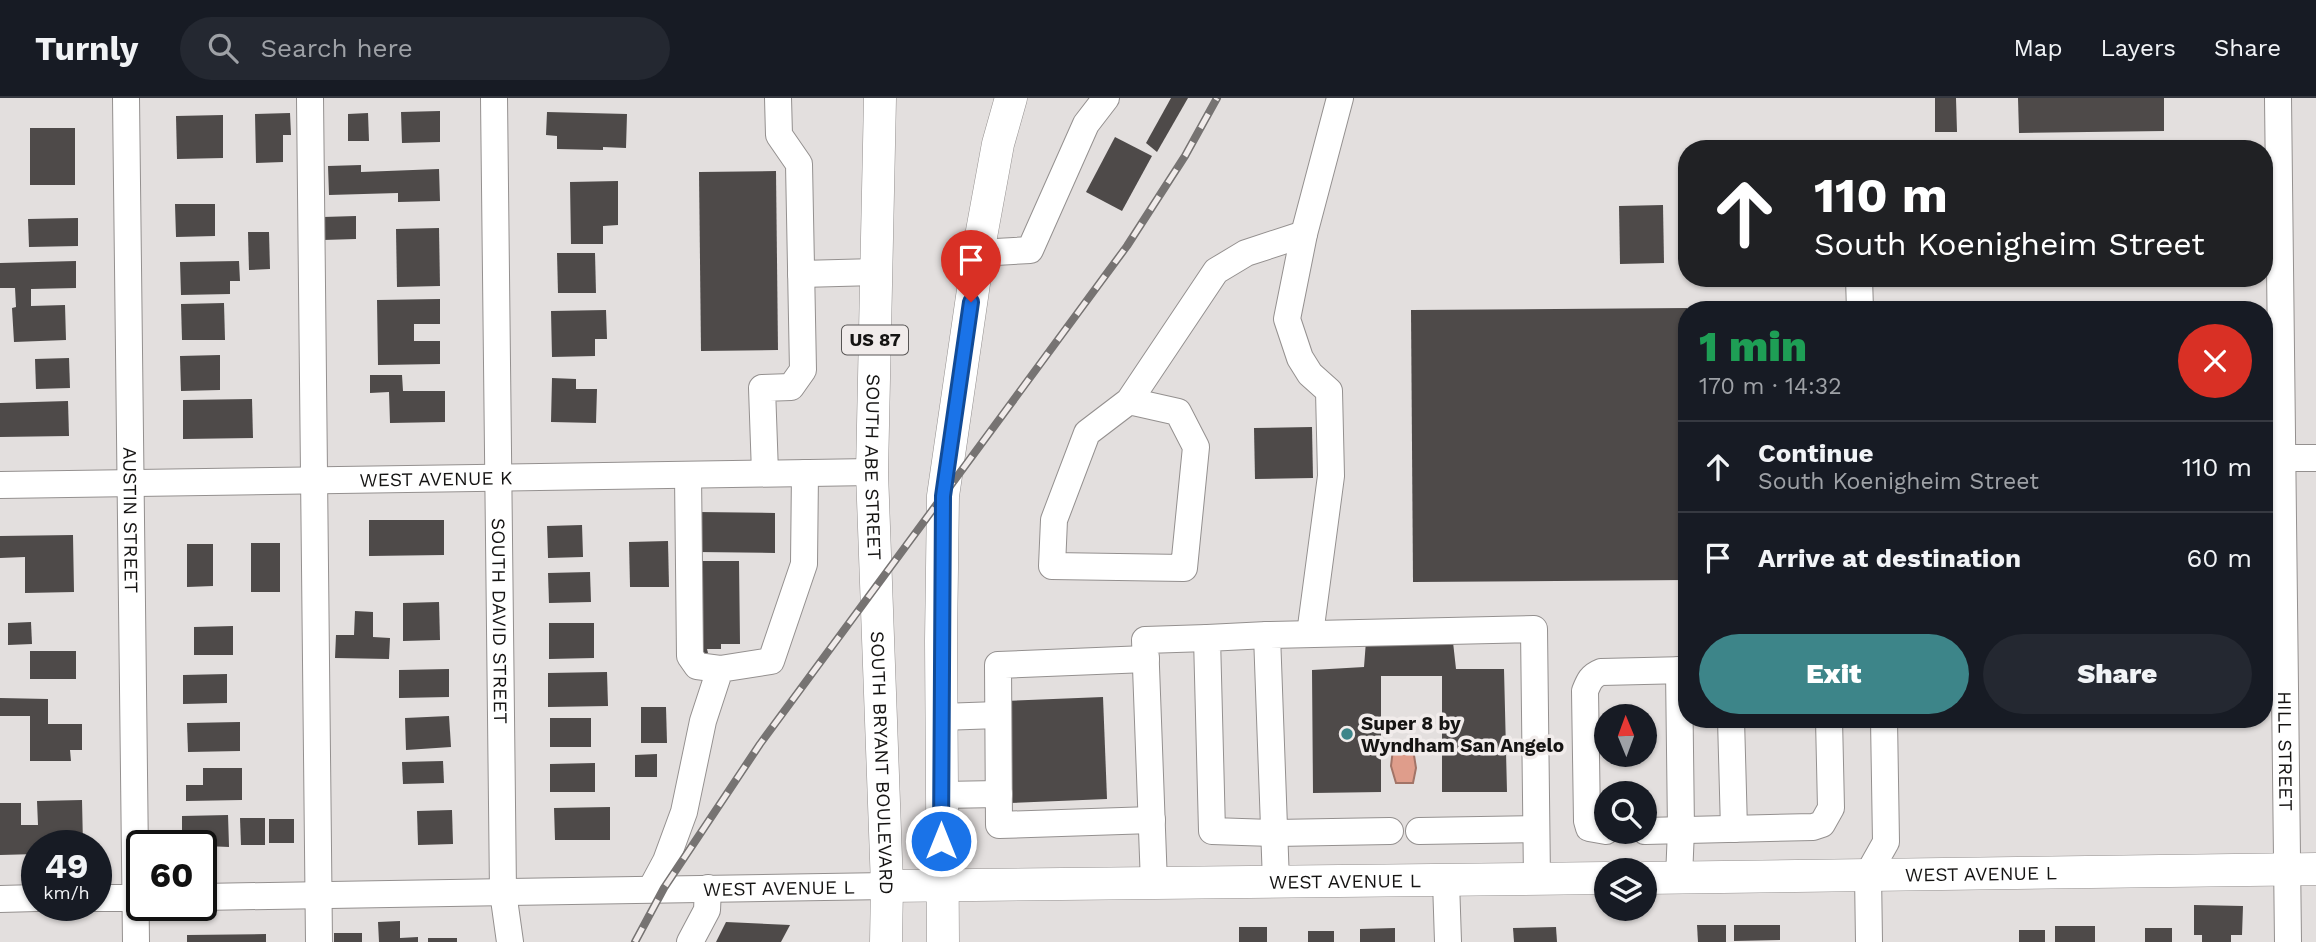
<!DOCTYPE html>
<meta charset="utf-8">
<style>
:root{--surface:#171b24;--page:#242831;--text:#f1f3f6;--muted:#9ea1a6;--line:#363941;--accent:#3d8589}
body{margin:0;font-family:"Work Sans",sans-serif;background:var(--page);color:var(--text);height:100vh;display:flex;flex-direction:column;font-size:26px;white-space:nowrap}
*{box-sizing:border-box;margin:0}
p{font-size:23px;color:var(--muted)}
.icon{flex:none;width:38px;height:38px;fill:none;stroke:currentColor;stroke-width:2;stroke-linecap:round;stroke-linejoin:round}
.map{position:relative;flex:1;overflow:hidden}
.panel{position:absolute;left:1678px;top:203px;width:595px;height:427px;display:flex;flex-direction:column;background:var(--surface);border-radius:28px;box-shadow:0 2px 5px #0004}
.panel>*{flex:none}
.hud{position:absolute;left:1678px;top:42px;width:595px;height:147px;border-radius:28px;box-shadow:0 2px 5px #0004;background:#202124;color:#fff;overflow:hidden}
.needle{width:46px;rotate:359deg}
.controls{position:absolute;left:1594px;top:606px;display:grid;gap:14px}
.controls a{display:grid;place-items:center;width:63px;height:63px;border-radius:50%;background:var(--surface);box-shadow:0 2px 5px #0004;font-size:35px}
.speed{position:absolute;left:21px;top:732px;display:flex;gap:14px;font-size:35px;font-weight:700;text-align:center}
.speed>*{display:grid;place-content:center;width:91px;height:91px;border-radius:50%;background:var(--surface);box-shadow:0 2px 5px #0004;line-height:1}
.speed small{font-size:18px;font-weight:400}
.speed .limit{border:4px solid #111;border-radius:10px;background:#fff;color:#111}
.pin{position:absolute;display:grid;place-items:center;width:60px;height:60px;color:#fff;margin:-72px -30px;border-radius:50% 50% 50% 0;rotate:-45deg;box-shadow:0 0 7px #0007}
.pin .icon{rotate:45deg}
.me{position:absolute;width:77px;margin:-38px;rotate:0deg;stroke-linejoin:round;filter:drop-shadow(0 0 5px #0008)}
.turn{display:flex;align-items:center;gap:24px;height:147px;padding:0 21px;font-size:32px}
.turn .icon{width:91px;height:91px;stroke-width:2.5}
.turn b{display:block;font-size:49px;line-height:60px}
.round{display:grid;place-items:center;flex:none;width:74px;height:74px;border-radius:37px;background:var(--page)}
.summary{display:flex;align-items:center;justify-content:space-between;height:119px;padding:0 21px}
h1{font-size:42px;font-weight:800;line-height:52px;color:#1e9e55}
.primary-button{display:flex;gap:14px;margin-top:auto;padding:14px 21px}
.primary-button a{flex:1;height:80px;border-radius:42px;background:var(--accent);color:#fff;font-size:28px;font-weight:800;line-height:80px;text-align:center}
.primary-button a+a{background:var(--page);color:var(--text)}
ul{padding:0;list-style:none}
li{display:flex;align-items:center;gap:21px;height:91px;padding:0 21px;border-top:2px solid var(--line)}
li div{flex:1}
li b{display:block;font-size:26px}
li em{font-style:normal}
header{display:flex;align-items:center;gap:42px;box-sizing:border-box;height:98px;padding:0 35px;background:var(--surface);border-bottom:2px solid var(--line)}
header strong{font-size:33px}
nav{display:flex;gap:38px;margin-inline-start:auto;font-size:24px}
.search{width:490px;height:63px;background:var(--page);display:flex;align-items:center;gap:18px;box-sizing:border-box;padding:0 24px;border-radius:38px;color:var(--muted);font-size:26px}
.map>svg:first-child{display:block}
.water{fill:#df9d8b;stroke:#a27467;stroke-width:2}
.building{fill:#4e4a49}
.lines{fill:none;stroke-linecap:round;stroke-linejoin:round}
.minor-casing{stroke:#94908f;stroke-width:28}
.major-casing{stroke:#94908f;stroke-width:33}
.minor{stroke:#fff;stroke-width:26}
.major{stroke:#fff;stroke-width:32}
.rail-casing{stroke:#767372;stroke-width:8}
.rail{stroke:#f1eceb;stroke-width:5;stroke-dasharray:16;stroke-linecap:butt}
.route-casing{stroke:#114b97;stroke-width:18}
.route{stroke:#1a73e8;stroke-width:12}
.poi-dot{fill:#3d8589;stroke:#f1eceb;stroke-width:2.5}
.labels{text-anchor:middle;stroke-width:7;stroke-linejoin:round;paint-order:stroke}
.shield{fill:#f1eceb;stroke:#575554;stroke-width:2}
.shield-label{font-size:18px;font-weight:bold;fill:#151413}
.street-label{font-size:19px;fill:#151413;stroke:#f1eceb}
.poi-label{font-size:19px;font-weight:bold;fill:#151413;stroke:#f1eceb;text-anchor:start}
</style>
<header>
<strong>Turnly</strong>
<div class="search"><svg class="icon" aria-label="search" viewBox="0 0 24 24"><circle cx="10" cy="10" r="6"/><path d="M15 15l6 6"/></svg>Search here</div>
<nav><a>Map</a><a>Layers</a><a>Share</a></nav>
</header>
<div class="map">
<svg width="2316" height="844" viewBox="0 0 2316 844">
<rect width="100%" height="100%" fill="#e3dfde"/>
<polygon class="water" points="1393,651 1413,651 1416,670 1413,685 1396,685 1391,668"/>
<g class="building">
<polygon points="1171,0 1188,0 1157,54 1146,45"/>
<polygon points="1935,0 1956,0 1957,34 1935,34"/>
<polygon points="2018,0 2164,0 2164,33 2019,35"/>
<polygon points="440,13 440,44 402,45 401,14"/>
<polygon points="547,14 627,16 626,50 603,49 603,52 557,51 557,38 546,37"/>
<polygon points="290,15 291,37 283,37 283,64 256,65 255,16"/>
<polygon points="368,15 369,43 348,43 348,16"/>
<polygon points="223,17 223,60 177,61 176,18"/>
<rect x="30" y="30" width="45" height="57"/>
<polygon points="1115,39 1152,58 1122,113 1086,94"/>
<polygon points="361,67 361,74 439,71 440,103 398,104 398,95 329,97 328,68"/>
<polygon points="776,73 778,252 701,253 699,74"/>
<polygon points="618,83 618,127 603,128 603,146 571,146 570,84"/>
<polygon points="175,106 215,106 215,138 176,139"/>
<polygon points="1663,107 1664,165 1620,166 1619,108"/>
<polygon points="356,118 356,141 323,142 323,119"/>
<polygon points="78,120 78,148 29,149 28,121"/>
<polygon points="439,130 440,188 397,189 396,131"/>
<polygon points="248,134 269,134 270,171 249,172"/>
<polygon points="557,155 595,155 596,195 558,195"/>
<polygon points="76,163 76,190 31,191 31,208 65,207 66,242 14,244 12,210 16,209 15,190 0,190 0,165"/>
<polygon points="239,163 240,183 230,183 230,196 181,197 180,164"/>
<polygon points="440,201 440,226 414,226 414,243 440,243 440,266 378,267 377,202"/>
<polygon points="224,205 225,242 182,242 181,206"/>
<polygon points="1687,210 1687,482 1413,484 1411,212"/>
<polygon points="606,212 607,241 595,241 595,258 552,259 551,213"/>
<polygon points="220,257 220,292 181,293 180,258"/>
<polygon points="69,260 70,290 36,291 35,261"/>
<polygon points="370,277 402,277 403,293 445,293 445,324 390,325 389,294 370,295"/>
<polygon points="552,280 576,281 576,291 597,291 596,325 551,324"/>
<polygon points="252,301 253,340 183,341 183,302"/>
<polygon points="68,303 69,338 0,339 0,305"/>
<polygon points="1312,329 1313,380 1255,381 1254,330"/>
<polygon points="698,414 775,415 775,455 697,454"/>
<polygon points="369,422 444,422 444,457 369,458"/>
<polygon points="582,427 583,459 548,460 547,428"/>
<polygon points="73,437 74,494 25,495 25,459 0,460 0,438"/>
<polygon points="668,443 669,489 630,489 629,444"/>
<rect x="251" y="445" width="29" height="49"/>
<polygon points="187,446 213,446 213,488 187,489"/>
<polygon points="699,463 739,463 740,546 721,546 721,551 707,551 708,555 700,555"/>
<polygon points="590,474 591,504 549,505 548,475"/>
<polygon points="439,504 440,542 403,543 403,505"/>
<polygon points="355,513 373,514 373,539 390,540 389,561 335,560 336,537 354,537"/>
<polygon points="31,524 32,546 8,547 8,525"/>
<polygon points="549,525 594,525 594,560 549,561"/>
<polygon points="233,528 233,557 194,557 194,529"/>
<polygon points="1366,543 1453,544 1456,571 1504,571 1507,694 1442,694 1442,578 1381,578 1381,694 1313,695 1312,572 1364,569"/>
<rect x="30" y="553" width="46" height="28"/>
<polygon points="449,571 449,599 399,600 399,572"/>
<polygon points="607,574 608,608 548,609 548,575"/>
<polygon points="227,576 227,605 183,606 183,577"/>
<polygon points="1103,599 1107,701 1009,705 1005,603"/>
<polygon points="0,600 48,601 48,626 82,626 82,652 70,652 71,663 30,663 30,618 0,618"/>
<polygon points="641,609 666,609 667,645 641,645"/>
<polygon points="449,618 451,649 406,652 405,620"/>
<rect x="550" y="620" width="41" height="29"/>
<polygon points="240,624 240,653 188,654 187,625"/>
<polygon points="657,656 657,679 635,679 635,657"/>
<polygon points="443,663 444,685 403,686 402,664"/>
<polygon points="595,665 595,694 550,694 550,666"/>
<polygon points="203,670 242,670 242,702 186,703 186,687 203,687"/>
<polygon points="82,702 83,747 37,747 37,756 0,757 0,705 21,705 21,727 38,727 37,703"/>
<polygon points="610,709 610,742 555,742 554,710"/>
<polygon points="452,712 453,746 418,747 417,713"/>
<polygon points="228,717 229,749 182,747 182,718"/>
<polygon points="240,720 265,720 265,747 241,747"/>
<rect x="269" y="721" width="25" height="24"/>
<polygon points="2194,807 2243,808 2242,837 2231,837 2231,844 2202,844 2202,837 2194,837"/>
<polygon points="400,823 400,840 418,839 418,844 379,844 378,824"/>
<polygon points="726,824 790,827 781,844 716,844"/>
<polygon points="1697,827 1726,827 1726,844 1698,844"/>
<polygon points="1734,827 1780,827 1780,842 1734,843"/>
<rect x="2055" y="828" width="40" height="16"/>
<rect x="1239" y="829" width="28" height="15"/>
<polygon points="1556,829 1557,844 1514,844 1513,830"/>
<polygon points="1395,830 1395,844 1360,844 1360,831"/>
<rect x="2145" y="830" width="27" height="14"/>
<rect x="2019" y="832" width="26" height="12"/>
<rect x="1308" y="833" width="26" height="11"/>
<rect x="334" y="835" width="28" height="9"/>
<polygon points="266,836 266,844 187,844 187,837"/>
<rect x="428" y="840" width="29" height="4"/>
</g>
<g class="lines">
<defs>
<g id="minor">
<path id="s1" d="M126 0 136 844"/>
<polyline points="310,0 319,844"/>
<path id="s2" d="M494 0 503 794 510 844"/>
<path id="s3" d="M2278 0 2288 844"/>
<polyline points="978,155 1030,152 1086,26 1106,0"/>
<polyline points="801,176 876,174"/>
<polyline points="1859,180 1860,212"/>
<polyline points="1129,303 1178,314 1196,349 1184,470 1052,468 1054,422 1087,335 1129,303 1216,173 1246,155 1304,136"/>
<polyline points="2283,360 2316,360"/>
<polyline points="765,375 762,290 791,289 803,272 799,66 779,37 778,0"/>
<polyline points="688,377 690,558 697,568 720,571"/>
<path id="s4" d="M0 387 872 374"/>
<polyline points="1310,536 1331,378 1329,293 1310,276 1300,260 1287,221 1304,136 1340,0"/>
<polyline points="1267,537 1207,540 1212,733 1275,735 1390,733"/>
<polyline points="1146,561 998,567 999,727 1152,722"/>
<polyline points="941,619 998,617"/>
<polyline points="1731,621 1734,731"/>
<polyline points="941,697 999,696"/>
<polyline points="1419,733 1536,731"/>
<path d="M1606 733 1589 730 1587 723 1585 593C1589 583 1591 578 1601 574L1687 572"/>
<polyline points="1645,733 1813,729 1822,726 1831,710 1829,621"/>
<polyline points="1679,779 1681,732 1679,572"/>
<polyline points="1446,783 1448,844"/>
<polyline points="1276,784 1267,537 1534,531 1537,782"/>
<polyline points="1154,786 1145,542 1207,540"/>
<polyline points="651,791 666,763 684,714 703,623 720,571 771,563 804,466 805,375"/>
<path id="s5" d="M201 799 887 788"/>
<polyline points="96,800 142,800"/>
<polyline points="0,801 37,800"/>
<polyline points="690,844 707,812 708,790"/>
<polyline points="1869,844 1868,776 1886,744 1884,621"/>
</g>
<g id="major">
<path id="s6" d="M880 0 872 374 887 788 886 844"/>
<path id="s7" d="M1645 780 2316 771"/>
<path id="s8" d="M887 788 1606 780"/>
<polyline points="943,844 941,543 943,398 980,144 998,46 1011,0"/>
</g>
</defs>
<use href="#minor" class="minor-casing"/>
<use href="#major" class="major-casing"/>
<use href="#minor" class="minor"/>
<use href="#major" class="major"/>
<defs>
<polyline id="rail" points="635,844 664,790 760,646 1127,148 1185,58 1217,0"/>
</defs>
<use href="#rail" class="rail-casing"/>
<use href="#rail" class="rail"/>
</g>
<g class="lines">
<defs>
<polyline id="route" points="941,743 943,398 971,204"/>
</defs>
<use href="#route" class="route-casing"/>
<use href="#route" class="route"/>
</g>
<circle class="poi-dot" cx="1347" cy="636" r="7"/>
<g class="labels">
<rect class="shield" x="842" y="227.5" width="66" height="29" rx="5"/>
<g class="shield-label">
<text x="875" y="248">US 87</text>
</g>
<g class="street-label">
<text dy="7" stroke="none"><textPath href="#s6" startOffset="369">SOUTH ABE STREET</textPath></text>
<text dy="7" stroke="none"><textPath href="#s4" startOffset="436">WEST AVENUE K</textPath></text>
<text dy="7" stroke="none"><textPath href="#s1" startOffset="422">AUSTIN STREET</textPath></text>
<text dy="7" stroke="none"><textPath href="#s2" startOffset="523">SOUTH DAVID STREET</textPath></text>
<text dy="7" stroke="none"><textPath href="#s3" startOffset="653">HILL STREET</textPath></text>
<text dy="7" stroke="none"><textPath href="#s6" startOffset="665">SOUTH BRYANT BOULEVARD</textPath></text>
<text dy="7" stroke="none"><textPath href="#s7" startOffset="336">WEST AVENUE L</textPath></text>
<text dy="7" stroke="none"><textPath href="#s8" startOffset="458">WEST AVENUE L</textPath></text>
<text dy="7" stroke="none"><textPath href="#s5" startOffset="578">WEST AVENUE L</textPath></text>
</g>
<g class="poi-label">
<text x="1361" y="632">Super 8 by<tspan x="1361" dy="22">Wyndham San Angelo</tspan></text>
</g>
</g>
</svg>
<div class="controls">
<a><svg class="needle" viewBox="-14 -14 28 28"><path d="M0-13l5 13h-10z" fill="#e53935"/><path d="M0 13l5-13h-10z" fill="#9ea1a6"/></svg></a>
<a><svg class="icon" aria-label="search" viewBox="0 0 24 24"><circle cx="10" cy="10" r="6"/><path d="M15 15l6 6"/></svg></a>
<a><svg class="icon" aria-label="layers" viewBox="0 0 24 24"><path d="M12 4l9 5-9 5-9-5zM3 14l9 5 9-5"/></svg></a>
</div>
<div class="speed"><div>49<small>km/h</small></div><div class="limit">60</div></div>
<div class="pin" style="left:971px;top:204px;background:#d93025"><svg class="icon" aria-label="arrive" viewBox="0 0 24 24"><path d="M6 21V4h12l-3 4 3 4H6"/></svg></div>
<svg class="me" style="left:941px;top:743px" viewBox="-20 -20 40 40"><circle r="17" fill="#1a73e8" stroke="#fff" stroke-width="3"/><path d="M0-11L8 9 0 5-8 9z" fill="#fff"/></svg>
<div class="hud">
<div class="turn"><svg class="icon" aria-label="ahead" viewBox="0 0 24 24"><path d="M12 20V5M6 11l6-6 6 6"/></svg><div><b>110 m</b>South Koenigheim Street</div></div>
</div>
<section class="panel">
<div class="summary"><div><h1>1 min</h1><p>170 m · 14:32</p></div><a class="round" style="background:#d93025;color:#fff"><svg class="icon" aria-label="close" viewBox="0 0 24 24"><path d="M6 6l12 12M18 6L6 18"/></svg></a></div>
<ul>
<li><svg class="icon" aria-label="ahead" viewBox="0 0 24 24"><path d="M12 20V5M6 11l6-6 6 6"/></svg><div><b>Continue</b><p>South Koenigheim Street</p></div><em>110 m</em></li>
<li><svg class="icon" aria-label="arrive" viewBox="0 0 24 24"><path d="M6 21V4h12l-3 4 3 4H6"/></svg><div><b>Arrive at destination</b></div><em>60 m</em></li>
</ul>
<div class="primary-button"><a>Exit</a><a>Share</a></div>
</section>
</div>
